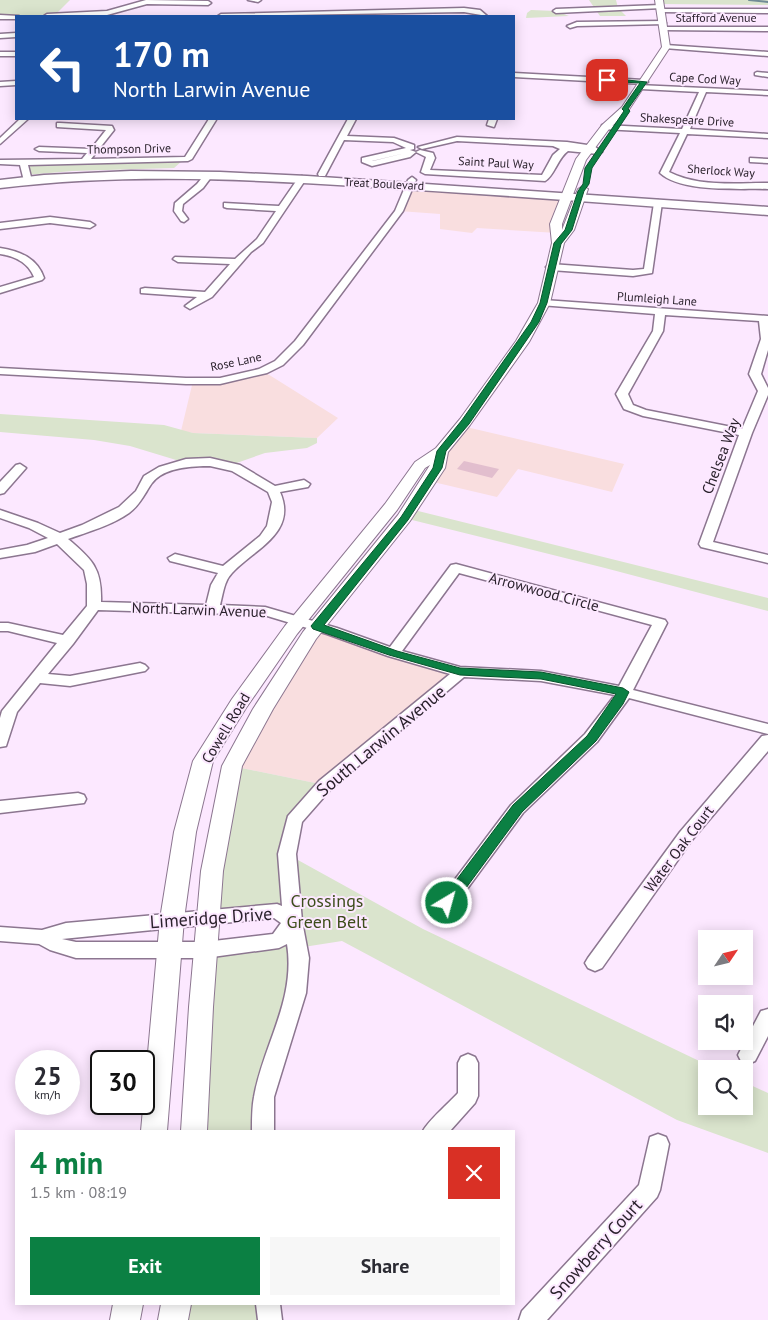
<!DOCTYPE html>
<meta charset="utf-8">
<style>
:root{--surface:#fff;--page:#f7f7f7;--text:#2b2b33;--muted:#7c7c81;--accent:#0b8043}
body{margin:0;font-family:"PT Sans",sans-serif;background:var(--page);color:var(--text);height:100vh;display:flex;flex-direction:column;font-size:19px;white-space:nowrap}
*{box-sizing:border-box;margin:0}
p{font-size:16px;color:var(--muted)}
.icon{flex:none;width:28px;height:28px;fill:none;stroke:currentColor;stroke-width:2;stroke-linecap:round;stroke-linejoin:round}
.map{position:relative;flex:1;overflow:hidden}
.details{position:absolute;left:15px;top:1130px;width:500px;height:175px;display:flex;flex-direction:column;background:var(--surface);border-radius:0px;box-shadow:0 2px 12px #0003}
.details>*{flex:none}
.banner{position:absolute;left:15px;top:15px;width:500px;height:105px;border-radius:0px;box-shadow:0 2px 12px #0003;background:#1a4fa0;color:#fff;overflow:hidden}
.needle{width:32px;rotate:55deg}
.controls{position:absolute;left:698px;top:930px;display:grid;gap:10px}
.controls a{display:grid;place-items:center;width:55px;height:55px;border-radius:0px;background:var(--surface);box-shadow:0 2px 12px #0003;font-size:25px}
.speed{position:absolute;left:15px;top:1050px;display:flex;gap:10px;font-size:25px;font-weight:700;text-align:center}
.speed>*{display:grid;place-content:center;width:65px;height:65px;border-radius:50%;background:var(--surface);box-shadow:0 2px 12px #0003;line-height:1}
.speed small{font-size:12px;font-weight:400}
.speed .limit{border:2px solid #111;border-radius:8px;background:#fff;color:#111}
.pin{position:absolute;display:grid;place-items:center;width:42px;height:42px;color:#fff;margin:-21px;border-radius:10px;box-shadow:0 2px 8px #0006}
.me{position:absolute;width:55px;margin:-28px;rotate:37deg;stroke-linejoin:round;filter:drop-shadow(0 0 4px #0008)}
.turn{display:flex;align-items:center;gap:18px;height:105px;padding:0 15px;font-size:22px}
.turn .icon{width:65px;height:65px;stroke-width:2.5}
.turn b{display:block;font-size:35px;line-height:42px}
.round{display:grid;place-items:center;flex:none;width:52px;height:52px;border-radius:0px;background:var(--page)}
.head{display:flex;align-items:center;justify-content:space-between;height:85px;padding:0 15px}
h1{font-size:30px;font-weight:700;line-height:38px;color:var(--accent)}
.button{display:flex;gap:10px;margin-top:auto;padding:10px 15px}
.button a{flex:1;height:58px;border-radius:0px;background:var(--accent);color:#fff;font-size:20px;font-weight:700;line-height:58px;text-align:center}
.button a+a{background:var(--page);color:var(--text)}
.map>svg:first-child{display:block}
.commercial{fill:#f9dedf}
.green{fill:#dae4cd}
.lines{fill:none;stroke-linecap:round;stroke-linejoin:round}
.stream{stroke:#718b96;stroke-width:2}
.building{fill:#e2bece}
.minor-casing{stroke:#8c7690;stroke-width:3}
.tertiary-casing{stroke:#8c7690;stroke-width:2}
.secondary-casing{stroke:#8c7690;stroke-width:3}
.minor{fill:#fff;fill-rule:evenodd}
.tertiary{fill:#fff;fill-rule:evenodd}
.secondary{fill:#fff;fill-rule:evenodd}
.route{fill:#0b8043;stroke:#07532c}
.labels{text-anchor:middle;stroke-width:4;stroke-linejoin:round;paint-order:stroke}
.far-street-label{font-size:12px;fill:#2b222d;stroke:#fce8ff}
.street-label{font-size:15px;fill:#2b222d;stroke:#fce8ff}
.near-street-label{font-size:18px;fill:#2b222d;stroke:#fce8ff}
.near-park-label{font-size:18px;fill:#3d4d1b;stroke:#fce8ff}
</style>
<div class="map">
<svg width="768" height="1320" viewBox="0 0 768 1320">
<rect width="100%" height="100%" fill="#fce8ff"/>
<g class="commercial">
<polygon points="410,186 567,195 557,233 477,228 472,233 440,229 440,214 399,211"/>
<polygon points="263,371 338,418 317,438 193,433 181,431 193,381 220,381"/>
<polygon points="462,426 624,464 612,492 518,469 497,497 429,481"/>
<polygon points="317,626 460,672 325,785 232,766"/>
</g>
<g class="green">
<polygon points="0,0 70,0 54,16 0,17"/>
<polygon points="589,0 616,0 618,8 626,16 600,16"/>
<polygon points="659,0 768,0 768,5 659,4"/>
<polygon points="531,10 556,11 569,16 526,18 527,13"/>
<polygon points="182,161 174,168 73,171 26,175 23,163"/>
<polygon points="0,414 164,425 193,433 317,438 317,443 307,448 265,453 228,466 186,463 130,446 94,440 0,432"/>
<polygon points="410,509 768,598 768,611 605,568 404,518"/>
<polygon points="232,766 325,785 294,820 287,854 423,929 716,1069 706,1069 706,1106 744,1106 744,1082 768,1093 768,1153 677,1120 342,941 297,948 264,1097 263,1131 195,1131 205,950 279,941 293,921 277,911 207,916"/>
<polygon points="176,1304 268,1304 270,1320 173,1320"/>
</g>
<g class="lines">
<polyline class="stream" points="749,0 768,2"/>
</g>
<polygon class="building" points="464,461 499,469 492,478 457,469"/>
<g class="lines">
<defs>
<g id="minor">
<polygon points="146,0 208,1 211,3 208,5 147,4 107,15 44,16 47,14 107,11"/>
<polygon points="248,0 261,0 258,2"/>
<polygon points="660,5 662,8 556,13 553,11 556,9"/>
<polygon points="464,8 480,10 487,16 464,12 218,16 221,14"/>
<polygon points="662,9 768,9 768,13 660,12"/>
<polygon points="0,15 19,16 16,16 16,19 0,19"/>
<polygon points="663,21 666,23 665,24 577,26 570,28 567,26 577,22"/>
<polygon points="665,27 768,27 768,31 663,30 663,28"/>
<polygon points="16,33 16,37 0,38 0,34"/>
<polygon points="666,45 768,52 768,56 664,48 663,47"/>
<rect x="0" y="52" width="16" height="4"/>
<polygon points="757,72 768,73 768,77 755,75 755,73"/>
<polygon points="514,73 644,80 648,82 644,84 514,77"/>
<polygon points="16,81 16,85 0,86 0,82"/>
<path d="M638 85 768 91V95L706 92 690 129 768 134V138L687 134 669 172C698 187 736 183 768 183V189C740 188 682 193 660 173L680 133 602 129V125H605L682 129 699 92 641 89H638Z"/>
<polygon points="20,119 28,119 0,144 0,138"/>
<polygon points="209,119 216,120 192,159 188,161 28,165 32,181 28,184 24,181 20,165 0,164 0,160 82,159 87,153 39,151 35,149 39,147 91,149 106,130 57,127 57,123 60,123 112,126 114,130 91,159 185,157"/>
<path d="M348 119H356L347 136 394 138 414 145V149L410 150 416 152 420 150 433 153 435 158 430 170 542 175 553 155 560 149 553 146 457 141 422 149 418 147 457 137 567 142 594 146 602 152 598 154 568 151C558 158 554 176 545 181L425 174 421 172 426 157 416 152 410 157 372 166 362 162V158L406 148 393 142 344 140 325 176H319L318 174ZM405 153 373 161H372Z"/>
<polygon points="489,119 497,119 494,127 487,125"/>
<polygon points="750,158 768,159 768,163 750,162"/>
<polygon points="205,174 212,176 203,188 183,204 182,211 188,219 184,222 181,221 174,211 175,203 197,184"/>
<polygon points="302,176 306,179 263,243 251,252 212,297 190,309 185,306 197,297 141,293 141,289 145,288 205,292 230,264 178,262 173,259 175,257 235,259 257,239 276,211 227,208 224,207 224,203 279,206 299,177"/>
<polygon points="412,177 416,180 403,211 303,345 283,365 267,373 220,384 186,384 0,374 0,368 186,378 220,378 259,369 275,361 295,341 395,211 408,180"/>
<polygon points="658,200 662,203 652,273 633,276 551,270 546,267 551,264 633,270 644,269 654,203"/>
<polygon points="50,217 90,222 95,225 90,228 50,223 0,229 0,223"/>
<path d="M0 248C20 251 37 258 44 278L42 280 0 293V287L34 277C28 262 14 256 0 254Z"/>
<path d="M544 300 768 316V350L761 374 768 388V395L752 433 713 542 768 555V563L701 547 699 544 739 435 643 416 624 409 616 394 653 331 655 314 540 305V301ZM665 315 759 321 761 339 749 374 758 391 742 429 646 410 633 405 628 394 663 331Z"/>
<path d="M210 458 240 465 275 486 304 480 310 484 308 487 280 492C298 533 254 549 232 573 224 581 223 594 220 605L265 607 337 628 390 647 451 565 456 564 665 620 667 623 633 690 768 724V734L629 698 597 742 523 813 453 908 447 910 441 908 438 903 441 898 511 805 585 734 615 695 541 681 464 677 331 789 302 822 296 854 302 921 309 958 306 993 274 1097V1131H252C252 1120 252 1107 254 1097 263 1045 296 1000 287 944L279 948 205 958H76L50 950 39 944 0 941V927L42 930 66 923 277 904 282 906 278 854 288 816 319 781 450 674 388 656 327 634 264 615 98 610 73 644 48 674 70 676 140 663 145 665 148 668 145 671 70 686 40 683 17 712 6 746 0 747V718L2 711 57 643 8 631H0V623H8L63 635 87 606V584L84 570 57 544 35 552 0 558V550L27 545 48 538 29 528 0 518V510L38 523 60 533 82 525 119 507 136 491 144 476 159 467 186 459ZM210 466 232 471 268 492 272 502 267 526 260 536 223 566 175 554 168 558 170 561 218 573 211 585 206 605 101 602C102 569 93 560 68 539 88 532 112 525 129 513 140 505 145 493 152 483 164 467 193 466 210 466ZM459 573 652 625 619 686 541 671 460 667 402 651ZM274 918 281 923 273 934 205 942H76L62 939Z"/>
<polygon points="20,464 26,468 4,493 0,494 0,482 16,465"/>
<polygon points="768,735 768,751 692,840 602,968 595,971 588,968 585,963 588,958 680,832 762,736"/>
<polygon points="78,793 84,795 86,799 84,803 0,813 0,801"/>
<polygon points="768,1009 768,1036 755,1061 748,1064 741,1061 738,1055 741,1049 761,1011"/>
<path d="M468 1054 475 1057 478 1063V1096L475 1103 450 1131H423C428 1121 449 1103 458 1093V1063L461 1057Z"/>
<polygon points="658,1134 666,1137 669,1144 660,1190 657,1197 547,1320 519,1320 522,1311 639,1185 650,1137"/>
<polygon points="256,1304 280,1304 282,1320 258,1320"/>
</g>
<g id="tertiary">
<polygon points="655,0 663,0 670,47 628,111 609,129 586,160 562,224 562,230 578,189 583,186 588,189 574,230 564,243 550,303 529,342 470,425 448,452 445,468 410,521 316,639 273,709 242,766 223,871 213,1007 207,1131 181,1131 189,1007 201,871 222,766 253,709 303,632 398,515 430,465 425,468 397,510 297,634 246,708 213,761 196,832 184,919 167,1131 141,1131 160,919 174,832 193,761 232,699 285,626 385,504 415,462 436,448 460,419 516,341 538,303 552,243 550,224 576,159 602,125 622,107 662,47"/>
<polygon points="113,1304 143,1304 140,1320 110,1320"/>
<polygon points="161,1304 191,1304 188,1320 158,1320"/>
</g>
<path id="secondary" d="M131 171 220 172 307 176 768 207V215C636 205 503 195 371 187 247 179 124 173 0 188V180L44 175Z"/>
</defs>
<use href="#minor" class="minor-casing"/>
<use href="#tertiary" class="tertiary-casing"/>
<use href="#secondary" class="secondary-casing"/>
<use href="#minor" class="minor"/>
<use href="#tertiary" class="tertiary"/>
<use href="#secondary" class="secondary"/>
</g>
<polygon class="route" points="607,78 647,82 628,109 630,111 592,168 589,184 584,191 572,230 561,244 547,303 539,322 469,424 446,451 442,468 408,520 324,625 397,651 460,668 541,672 623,688 629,692 623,704 596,741 522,812 452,907 447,908 442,907 440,903 442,899 513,805 587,736 616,694 541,679 460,675 389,655 313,629 311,626 401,517 433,468 437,451 462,420 531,322 540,303 554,243 565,230 578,191 583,184 585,168 624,111 622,109 640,83 605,81"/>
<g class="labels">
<g class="far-street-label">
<text x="716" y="22">Stafford Avenue</text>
<text transform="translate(705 79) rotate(3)" y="4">Cape Cod Way</text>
<text transform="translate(687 120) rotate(3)" y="4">Shakespeare Drive</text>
<text transform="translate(129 149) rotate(-1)" y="4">Thompson Drive</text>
<text transform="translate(496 163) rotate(3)" y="4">Saint Paul Way</text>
<text transform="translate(721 171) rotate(4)" y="4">Sherlock Way</text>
<text transform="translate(384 184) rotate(3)" y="4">Treat Boulevard</text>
<text transform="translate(657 299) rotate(4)" y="4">Plumleigh Lane</text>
<text transform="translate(236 362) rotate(-12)" y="4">Rose Lane</text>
</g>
<g class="street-label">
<text transform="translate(721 456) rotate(-69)" y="5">Chelsea Way</text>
<text transform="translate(544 592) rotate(15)" y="5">Arrowwood Circle</text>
<text transform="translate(199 610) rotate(2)" y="5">North Larwin Avenue</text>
<text transform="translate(226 728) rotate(-59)" y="5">Cowell Road</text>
<text transform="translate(679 849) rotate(-53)" y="5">Water Oak Court</text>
</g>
<g class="near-street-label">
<text transform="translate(381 741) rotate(-40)" y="6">South Larwin Avenue</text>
<text transform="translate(211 918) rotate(-4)" y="6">Limeridge Drive</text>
<text transform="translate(596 1249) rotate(-48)" y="6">Snowberry Court</text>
</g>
<g class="near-park-label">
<text x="327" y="907">Crossings<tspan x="327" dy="21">Green Belt</tspan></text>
</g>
</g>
</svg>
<div class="controls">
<a><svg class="needle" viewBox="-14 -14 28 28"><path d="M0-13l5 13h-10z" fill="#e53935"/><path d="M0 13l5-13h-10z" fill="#7c7c81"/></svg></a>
<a><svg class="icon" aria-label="sound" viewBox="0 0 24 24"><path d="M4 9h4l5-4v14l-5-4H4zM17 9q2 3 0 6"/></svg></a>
<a><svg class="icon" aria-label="search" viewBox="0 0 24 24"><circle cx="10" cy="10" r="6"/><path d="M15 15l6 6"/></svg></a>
</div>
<div class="speed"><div>25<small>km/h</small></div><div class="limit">30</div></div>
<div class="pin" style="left:607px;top:80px;background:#d93025"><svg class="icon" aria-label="arrive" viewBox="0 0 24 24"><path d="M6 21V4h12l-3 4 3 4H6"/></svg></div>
<svg class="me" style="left:447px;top:903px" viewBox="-20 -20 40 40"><circle r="17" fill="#0b8043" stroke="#fff" stroke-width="3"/><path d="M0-11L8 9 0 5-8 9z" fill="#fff"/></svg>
<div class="banner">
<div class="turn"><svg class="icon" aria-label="left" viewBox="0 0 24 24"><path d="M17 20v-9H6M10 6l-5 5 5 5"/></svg><div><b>170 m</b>North Larwin Avenue</div></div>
</div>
<section class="details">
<div class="head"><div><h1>4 min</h1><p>1.5 km · 08:19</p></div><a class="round" style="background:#d93025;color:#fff"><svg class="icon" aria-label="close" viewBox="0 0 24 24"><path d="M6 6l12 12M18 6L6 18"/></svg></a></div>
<div class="button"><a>Exit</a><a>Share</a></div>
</section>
</div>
